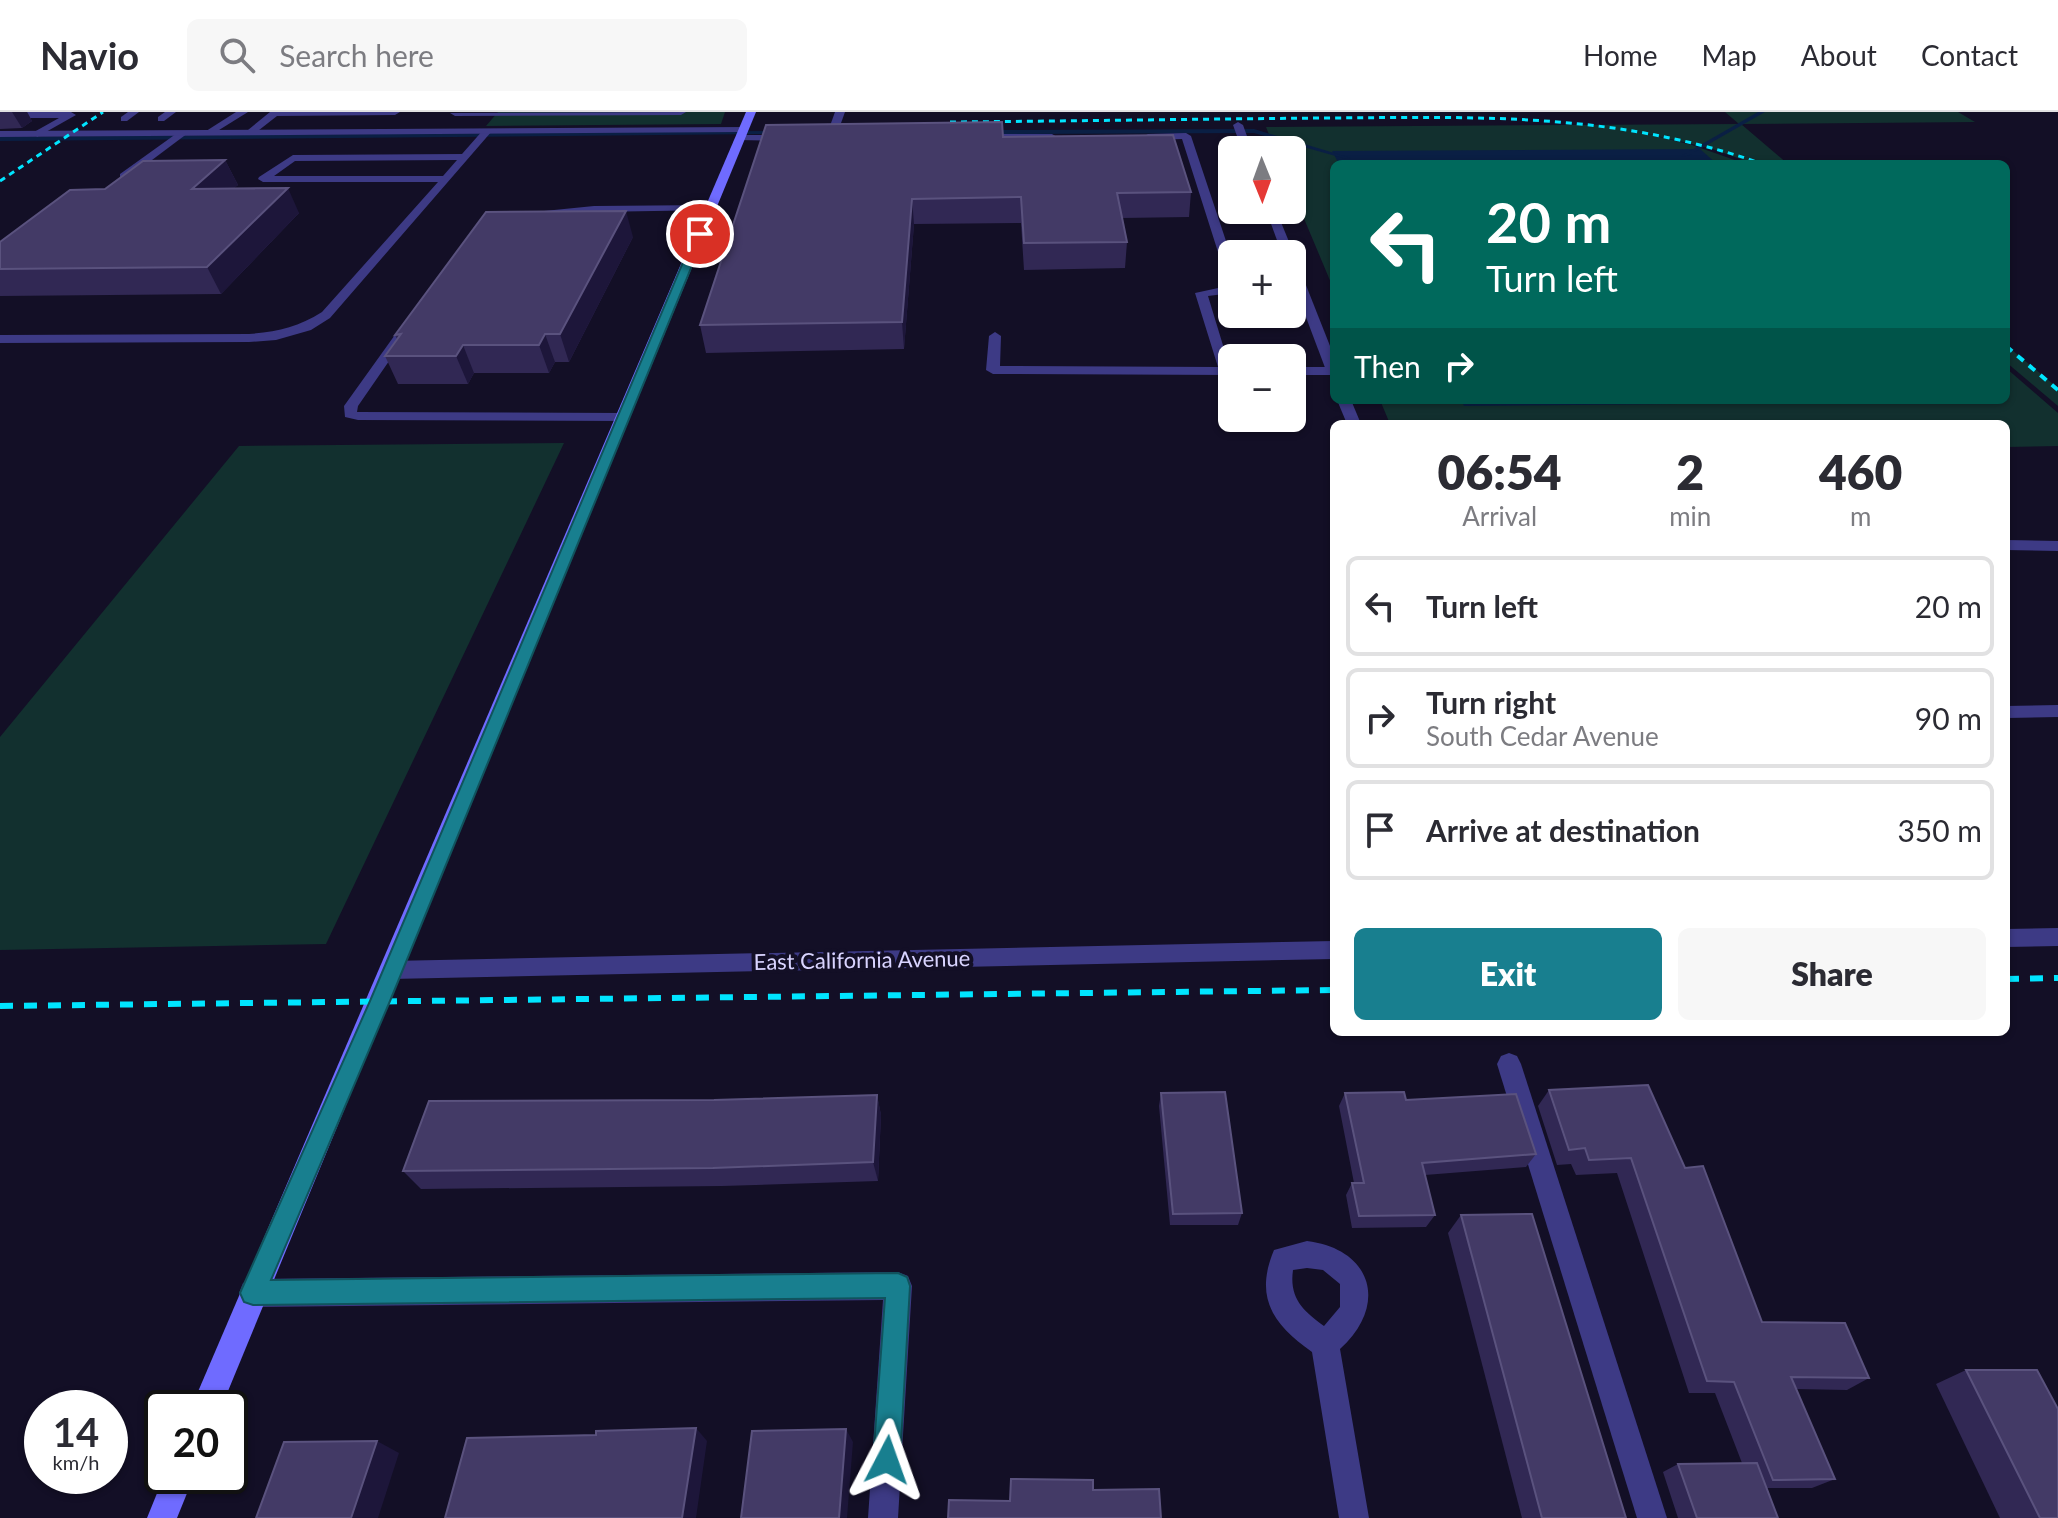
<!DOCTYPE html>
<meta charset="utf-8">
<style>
:root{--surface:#fff;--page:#f7f7f7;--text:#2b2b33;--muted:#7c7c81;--line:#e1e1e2;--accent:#187f8f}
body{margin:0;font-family:Lato,sans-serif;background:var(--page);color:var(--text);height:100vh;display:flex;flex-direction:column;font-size:30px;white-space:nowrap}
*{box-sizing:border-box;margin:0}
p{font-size:26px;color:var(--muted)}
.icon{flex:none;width:44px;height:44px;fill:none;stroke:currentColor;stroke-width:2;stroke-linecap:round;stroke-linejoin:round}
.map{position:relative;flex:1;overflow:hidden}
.drawer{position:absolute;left:1330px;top:308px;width:680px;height:616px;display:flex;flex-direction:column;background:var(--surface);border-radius:12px;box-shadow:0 2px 6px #0004}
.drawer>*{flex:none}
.banner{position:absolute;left:1330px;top:48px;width:680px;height:244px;border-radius:12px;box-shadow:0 2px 6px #0004;background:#00695c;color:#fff;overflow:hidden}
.needle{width:52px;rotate:179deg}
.tools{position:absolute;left:1218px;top:24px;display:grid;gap:16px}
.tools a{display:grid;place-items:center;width:88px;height:88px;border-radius:12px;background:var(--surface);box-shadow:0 2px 6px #0004;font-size:40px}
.speed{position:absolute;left:24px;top:1278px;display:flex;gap:16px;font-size:40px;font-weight:700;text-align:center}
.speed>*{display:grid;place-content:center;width:104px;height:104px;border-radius:50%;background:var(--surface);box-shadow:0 2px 6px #0004;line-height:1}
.speed small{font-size:20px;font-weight:400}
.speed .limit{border:4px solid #111;border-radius:12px;background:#fff;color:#111}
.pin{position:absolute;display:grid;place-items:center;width:68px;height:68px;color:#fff;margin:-34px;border:4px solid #fff;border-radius:50%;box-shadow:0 2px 8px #0007}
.me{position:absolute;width:88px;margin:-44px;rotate:4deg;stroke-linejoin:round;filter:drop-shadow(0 0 6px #0008)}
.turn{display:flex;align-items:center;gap:28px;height:168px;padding:0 24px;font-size:36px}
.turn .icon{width:104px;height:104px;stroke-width:2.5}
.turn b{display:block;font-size:56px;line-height:68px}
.then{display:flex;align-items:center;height:76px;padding:0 24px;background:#0003;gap:16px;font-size:30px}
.eta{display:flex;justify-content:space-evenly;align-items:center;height:136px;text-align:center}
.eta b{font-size:48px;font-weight:800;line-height:56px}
.cta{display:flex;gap:16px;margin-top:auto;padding:16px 24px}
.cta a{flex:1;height:92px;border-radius:12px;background:var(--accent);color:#fff;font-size:32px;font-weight:800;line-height:92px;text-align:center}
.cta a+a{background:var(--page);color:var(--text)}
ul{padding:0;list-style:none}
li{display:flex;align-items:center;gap:24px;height:100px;margin:0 16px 12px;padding:0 8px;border:4px solid var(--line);border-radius:12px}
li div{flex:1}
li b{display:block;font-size:30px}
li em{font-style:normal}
header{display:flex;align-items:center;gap:48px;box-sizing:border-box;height:112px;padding:0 40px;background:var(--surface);border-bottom:2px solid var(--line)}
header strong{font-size:38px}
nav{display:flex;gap:44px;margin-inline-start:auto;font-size:28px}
.search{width:560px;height:72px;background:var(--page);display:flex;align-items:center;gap:20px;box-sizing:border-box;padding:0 28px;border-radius:12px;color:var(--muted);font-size:30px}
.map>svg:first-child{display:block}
.green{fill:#12302f}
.water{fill:#0a1f44}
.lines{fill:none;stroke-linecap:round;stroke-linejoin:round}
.stream{fill:#0a1f44;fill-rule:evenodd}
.service{fill:#3d3a85;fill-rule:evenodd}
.minor{fill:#3d3a85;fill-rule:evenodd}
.secondary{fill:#6f6bff;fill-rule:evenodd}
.rail-far2{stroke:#00e5ff;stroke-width:3;stroke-dasharray:6 5;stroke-linecap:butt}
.rail-far1{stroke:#00e5ff;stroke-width:4;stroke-dasharray:8 7;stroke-linecap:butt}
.rail{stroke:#00e5ff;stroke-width:6;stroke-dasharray:13 11;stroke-linecap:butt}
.wall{fill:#312854}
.shaded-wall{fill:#1d163a}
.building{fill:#433a66;stroke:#5a527e;stroke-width:2}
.route{fill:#187f8f;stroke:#10535d;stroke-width:2}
.labels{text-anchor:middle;stroke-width:8;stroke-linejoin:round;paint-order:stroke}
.street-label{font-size:22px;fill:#d9d4ff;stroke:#130f26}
</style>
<header>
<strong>Navio</strong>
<div class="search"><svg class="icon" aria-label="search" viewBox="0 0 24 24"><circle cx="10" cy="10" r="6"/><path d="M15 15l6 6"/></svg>Search here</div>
<nav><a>Home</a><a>Map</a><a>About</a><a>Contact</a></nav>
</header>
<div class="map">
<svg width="2058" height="1406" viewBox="0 0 2058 1406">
<rect width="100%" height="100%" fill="#130f26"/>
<g class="green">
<polygon points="498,0 725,0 721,12 486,14"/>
<polygon points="1725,0 1958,0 1975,10 1741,12 1788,52 1754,52 1710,36 1635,19 1692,33 1746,52 1334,52 1334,178 1292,78 1292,38 1275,38 1266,15 1739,12"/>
<polygon points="2006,233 2058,276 2058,294 2006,250"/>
<polygon points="2006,256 2058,301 2058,334 2006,335 2006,312 1390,312 1380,288 2006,288"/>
<polygon points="564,331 326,832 0,838 0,625 239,334"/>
</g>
<g class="water">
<polygon points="1700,37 1717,52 1339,52 1332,39"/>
<polygon points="1461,288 1975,288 1976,289 1464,294"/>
</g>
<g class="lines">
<g class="stream">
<polygon points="1758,0 1765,0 1686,45 1681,44"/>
<polygon points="1254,17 1351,46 1346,47 1254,21 989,22 986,20 989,18"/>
<polygon points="777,19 775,22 0,29 0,25"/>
</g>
<g class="service">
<polygon points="0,0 71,0 76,3 37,25 34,20 59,6 0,6"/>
<polygon points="128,0 139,0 127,9 121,9 121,5"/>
<polygon points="165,0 176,0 164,9 158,9 158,5"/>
<polygon points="236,0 248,0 211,23 203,21"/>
<polygon points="270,0 400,0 395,3 277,4 254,22 248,22 248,18"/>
<polygon points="686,0 681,3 455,4 450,1"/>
<polygon points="835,0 845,0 836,25 831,28 826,25"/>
<path d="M484 17 492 19 330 206 311 218 276 228 249 230 0 231V223L249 222C277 220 298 215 322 200L438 70H263L258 67 259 65 293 43 462 42ZM457 48 443 64H274L295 49Z"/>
<polygon points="180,19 188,21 128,66 120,66 120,62"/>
<polygon points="1186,21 1191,24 1232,147 1232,169 1226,165 1182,27 1148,28 1143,25 1148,22"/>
<polygon points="976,22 1052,22 1057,25 1052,28 973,27"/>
<polygon points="740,23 788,23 793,26 788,29 737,28"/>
<polygon points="711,93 715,94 715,98 594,100 544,105 539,102 544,99 594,94"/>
<polygon points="1232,173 1232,181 1208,184 1232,263 993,262 986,258 989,224 995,220 1001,224 1000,254 1218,255 1195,181"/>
<polygon points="401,219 407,223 358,294 357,300 623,301 630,305 623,309 358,308 345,305 344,294 397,220"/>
<polygon points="1292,255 1333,255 1334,263 1292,263"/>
<polygon points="2006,428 2058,429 2058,439 2006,438"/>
<polygon points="2058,593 2058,605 2006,606 2006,594"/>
<polygon points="1509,941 1517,944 1521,952 1667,1406 1637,1406 1497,952 1501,944"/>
<path d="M1307 1129C1372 1137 1389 1193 1340 1237L1369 1406H1339L1312 1240C1273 1212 1254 1186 1274 1138ZM1307 1156 1323 1158 1340 1172V1195L1324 1214C1303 1199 1289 1186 1293 1158Z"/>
<polygon points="898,1160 908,1164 912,1174 898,1406 868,1406 883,1188 253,1195 243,1191 239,1181 243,1171 253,1167"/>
</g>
<g class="minor">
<polygon points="1238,10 1243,13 1252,38 1242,38 1233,13"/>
<polygon points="747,15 744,20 0,25 0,19"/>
<polygon points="1266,98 1276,98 1294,142 1292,144 1282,142"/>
<polygon points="1292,150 1298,153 1334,244 1334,265 1327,261 1292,168"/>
<polygon points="1337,288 1351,288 1361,312 1347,312"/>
<polygon points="2058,816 2058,834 2006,835 2006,817"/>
<polygon points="1334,829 1334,847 391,867 383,865 380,858 383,851 391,849"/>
</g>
<g class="secondary">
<polygon points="746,0 756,0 221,1296 191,1296"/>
<polygon points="164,1364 194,1364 177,1406 147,1406"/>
</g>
<g class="rail-far2">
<path d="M950 10C1075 9 1201 7 1326 6 1482 5 1614 0 1763 52"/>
<polyline points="0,69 103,0"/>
</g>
<polyline class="rail-far1" points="2006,234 2058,278"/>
<g class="rail">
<polyline points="2006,867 2058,866"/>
<polyline points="0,894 1334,878"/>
</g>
</g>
<g class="wall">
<polygon points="0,0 27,0 32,9 22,16 0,17"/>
<polygon points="1003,25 1191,80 1189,105 1122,106 1127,130 1125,156 1024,158 1021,111 914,112 904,237 706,241 700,213"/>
<polygon points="225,48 238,73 234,76 299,101 221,182 0,184 0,130 105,77"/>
<polygon points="633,125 569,250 555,250 549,261 474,261 468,272 398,272 385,244 397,227 395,223"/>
<polygon points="1549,978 1685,1056 1762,1210 1869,1266 1847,1278 1796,1277 1835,1367 1812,1376 1767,1376 1778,1406 1678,1406 1663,1360 1678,1352 1742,1351 1715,1281 1689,1281 1617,1061 1576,1063 1571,1052 1557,1053 1538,994"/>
<polygon points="1161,981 1242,1101 1238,1113 1170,1113 1159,994"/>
<polygon points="1345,981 1406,988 1536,1042 1526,1055 1425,1063 1435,1103 1426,1115 1352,1116 1346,1083 1352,1071 1354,1071 1339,994"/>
<polygon points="877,983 881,1003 878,1069 722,1074 421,1077 403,1059"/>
<polygon points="1461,1103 1626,1406 1522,1406 1448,1121"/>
<polygon points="1966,1258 2058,1406 2000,1406 1936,1272"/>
</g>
<g class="shaded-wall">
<polygon points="12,0 27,0 32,9 22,16"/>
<polygon points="225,48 238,73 205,102 192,77"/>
<polygon points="288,76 299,101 221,182 207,155"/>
<polygon points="912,87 914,112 904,237 902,210"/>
<polygon points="626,99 633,125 569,250 560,222"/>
<polygon points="545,222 555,250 549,261 539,233"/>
<polygon points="463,233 474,261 468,272 456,244"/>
<polygon points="877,983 881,1003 878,1069 873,1050"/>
<polygon points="696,1316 707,1329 696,1406 682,1406"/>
<polygon points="846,1317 853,1330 847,1406 839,1406"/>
<polygon points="377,1329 399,1341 378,1406 351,1406"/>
</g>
<g class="building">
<polygon points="1002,10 1003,25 1173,23 1191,80 1117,81 1127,130 1024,131 1021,85 912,87 902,210 700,213 766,13"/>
<polygon points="225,48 192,77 288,76 207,155 0,157 0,130 70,78 105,77 143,49"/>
<polygon points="626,99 560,222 545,222 539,233 463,233 456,244 385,244 401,222 395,223 486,100"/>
<polygon points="1648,973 1685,1056 1703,1054 1762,1210 1845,1211 1869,1266 1791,1265 1835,1367 1773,1368 1734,1270 1707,1269 1631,1046 1589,1048 1585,1036 1569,1038 1549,978"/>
<polygon points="1225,980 1242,1101 1173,1102 1161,981"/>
<polygon points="1404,980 1406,988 1516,982 1536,1042 1422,1051 1435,1103 1359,1104 1352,1071 1364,1071 1345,981"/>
<polygon points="877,983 873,1050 713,1056 403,1059 429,989 714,988"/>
<polygon points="1532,1102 1626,1406 1542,1406 1461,1103"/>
<polygon points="1966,1258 2037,1258 2058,1297 2058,1406 2040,1406"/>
<polygon points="696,1316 682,1406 445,1406 467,1326 596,1323 596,1319"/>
<polygon points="846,1317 839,1406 741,1406 752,1319"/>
<polygon points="377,1329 351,1406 256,1406 284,1330"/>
<polygon points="1757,1351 1778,1406 1697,1406 1678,1352"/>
<polygon points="1011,1367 1093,1368 1093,1378 1159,1377 1161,1406 948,1406 949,1388 1010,1389"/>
</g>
<polygon class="route" points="700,119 705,122 390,889 271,1168 898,1161 907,1165 910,1174 900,1348 896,1357 887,1361 877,1357 873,1348 885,1186 253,1193 244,1190 240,1181 370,889 695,122"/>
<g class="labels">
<g class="street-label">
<text transform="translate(862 848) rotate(-1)" y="8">East California Avenue</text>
</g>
</g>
</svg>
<div class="tools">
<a><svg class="needle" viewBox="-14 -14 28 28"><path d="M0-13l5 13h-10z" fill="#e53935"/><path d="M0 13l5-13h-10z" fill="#7c7c81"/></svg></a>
<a>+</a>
<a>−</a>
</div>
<div class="speed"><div>14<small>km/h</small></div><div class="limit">20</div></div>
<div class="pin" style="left:700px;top:122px;background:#d93025"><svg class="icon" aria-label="arrive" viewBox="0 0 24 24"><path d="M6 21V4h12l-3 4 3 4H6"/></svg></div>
<svg class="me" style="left:887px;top:1348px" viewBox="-20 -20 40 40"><path d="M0-17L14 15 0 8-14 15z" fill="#187f8f" stroke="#fff" stroke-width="4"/></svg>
<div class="banner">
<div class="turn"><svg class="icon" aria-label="left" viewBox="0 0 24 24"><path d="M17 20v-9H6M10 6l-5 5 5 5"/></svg><div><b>20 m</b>Turn left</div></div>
<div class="then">Then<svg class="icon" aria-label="right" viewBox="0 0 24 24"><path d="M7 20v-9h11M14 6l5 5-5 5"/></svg></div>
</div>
<section class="drawer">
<div class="eta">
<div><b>06:54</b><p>Arrival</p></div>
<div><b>2</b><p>min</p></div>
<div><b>460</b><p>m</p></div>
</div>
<ul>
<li><svg class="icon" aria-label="left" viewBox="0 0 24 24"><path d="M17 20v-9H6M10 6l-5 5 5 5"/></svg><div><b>Turn left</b></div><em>20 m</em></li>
<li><svg class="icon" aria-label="right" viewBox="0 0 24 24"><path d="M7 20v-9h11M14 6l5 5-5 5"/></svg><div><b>Turn right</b><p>South Cedar Avenue</p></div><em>90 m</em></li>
<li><svg class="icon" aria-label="arrive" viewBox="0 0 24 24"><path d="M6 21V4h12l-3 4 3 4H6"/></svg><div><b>Arrive at destination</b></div><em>350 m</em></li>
</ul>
<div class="cta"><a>Exit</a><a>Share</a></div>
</section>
</div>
